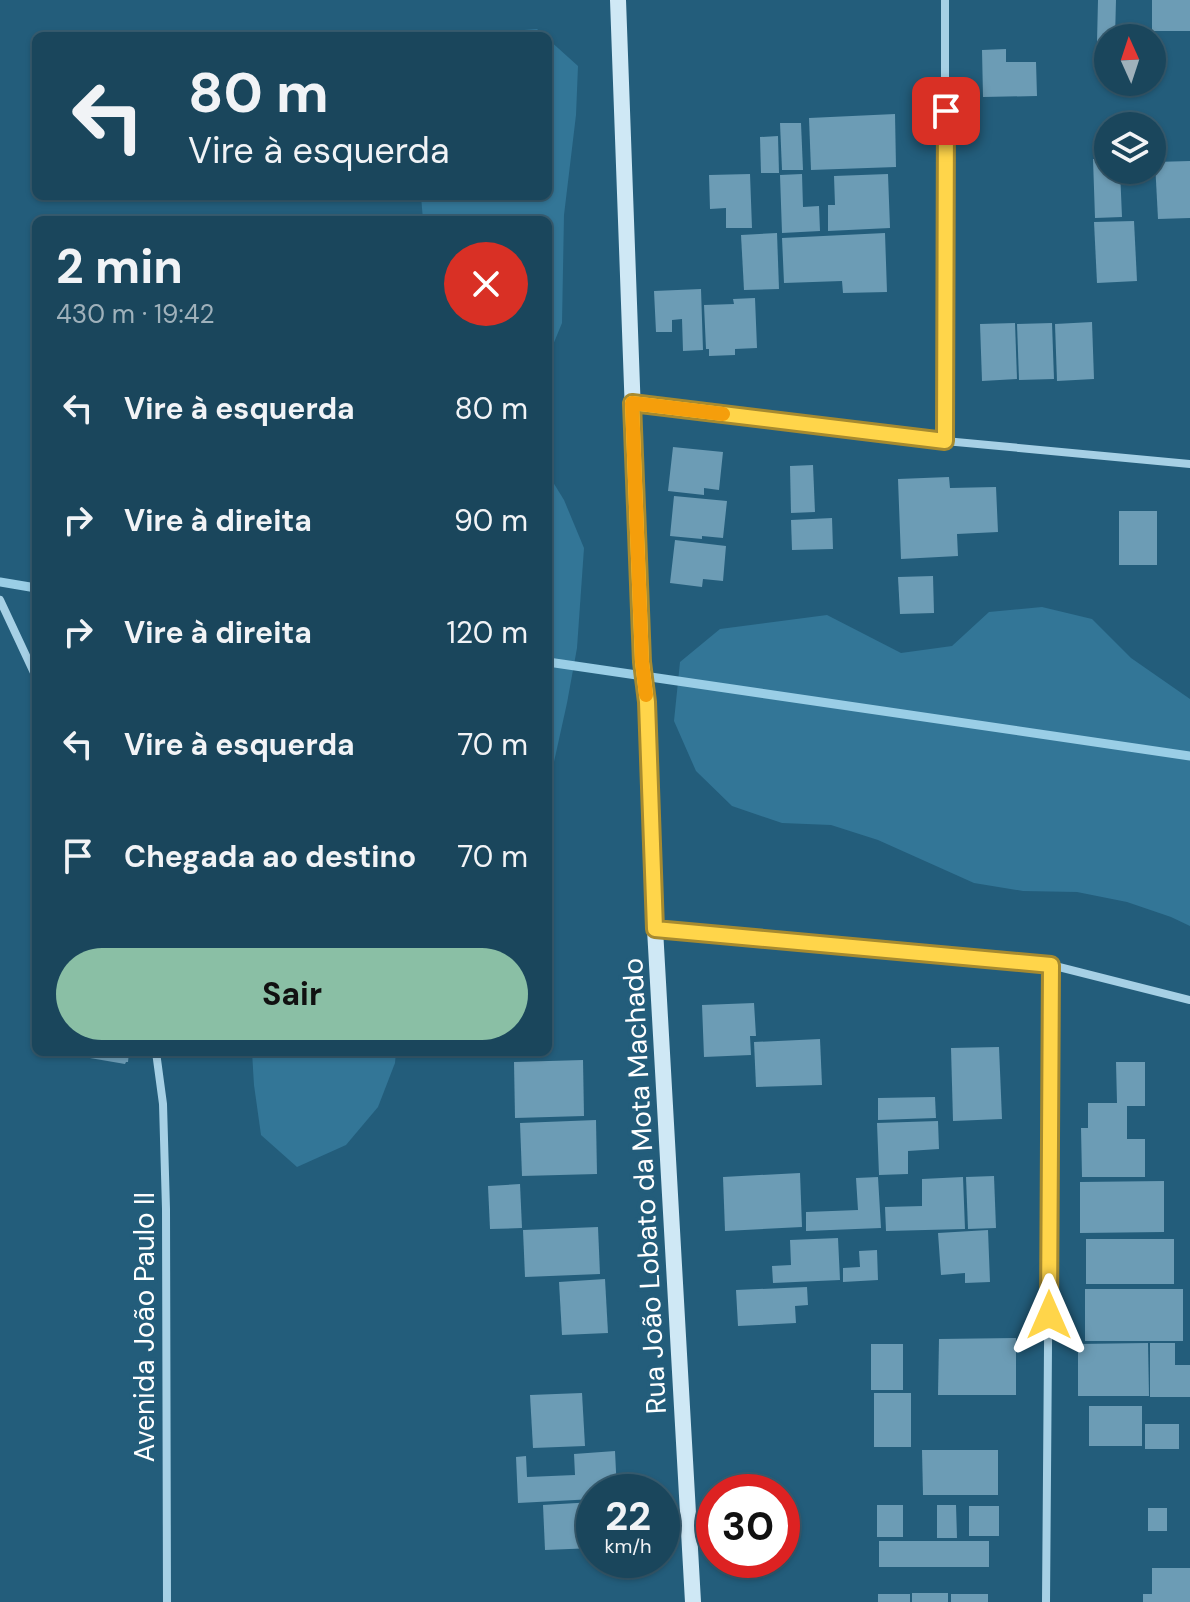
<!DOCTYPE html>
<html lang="pt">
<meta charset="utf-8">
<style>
:root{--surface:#1a465c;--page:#275065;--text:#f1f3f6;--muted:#9fb1bb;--line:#385e72;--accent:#8abfa5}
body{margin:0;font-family:"DM Sans",sans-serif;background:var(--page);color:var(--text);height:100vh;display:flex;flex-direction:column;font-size:30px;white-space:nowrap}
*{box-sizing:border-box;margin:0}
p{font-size:26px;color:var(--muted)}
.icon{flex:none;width:44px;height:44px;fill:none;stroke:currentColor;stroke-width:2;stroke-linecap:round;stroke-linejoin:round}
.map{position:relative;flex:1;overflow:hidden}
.sheet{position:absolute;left:32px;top:216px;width:520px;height:840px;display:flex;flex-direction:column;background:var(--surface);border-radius:12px;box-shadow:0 2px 6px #0004,0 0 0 2px var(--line)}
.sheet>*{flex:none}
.banner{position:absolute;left:32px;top:32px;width:520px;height:168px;border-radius:12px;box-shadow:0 2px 6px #0004,0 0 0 2px var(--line);background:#1a465c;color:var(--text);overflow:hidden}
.needle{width:52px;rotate:357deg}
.fabs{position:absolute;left:1094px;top:24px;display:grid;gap:16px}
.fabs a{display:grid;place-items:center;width:72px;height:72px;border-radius:50%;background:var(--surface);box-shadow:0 2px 6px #0004,0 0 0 2px var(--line);font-size:40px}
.speed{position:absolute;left:576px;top:1474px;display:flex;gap:16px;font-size:40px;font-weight:700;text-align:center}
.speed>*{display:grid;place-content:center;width:104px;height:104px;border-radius:50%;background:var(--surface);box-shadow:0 2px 6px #0004,0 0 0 2px var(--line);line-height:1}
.speed small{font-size:20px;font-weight:400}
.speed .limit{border:12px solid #d22;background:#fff;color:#111}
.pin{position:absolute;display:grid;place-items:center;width:68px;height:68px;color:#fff;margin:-34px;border-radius:16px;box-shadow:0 4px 12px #0006}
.me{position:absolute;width:88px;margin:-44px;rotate:0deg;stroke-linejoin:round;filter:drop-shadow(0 0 6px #0008)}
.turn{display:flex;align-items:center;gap:28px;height:168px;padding:0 24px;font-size:36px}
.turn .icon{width:104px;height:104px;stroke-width:2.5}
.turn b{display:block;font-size:56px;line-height:68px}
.round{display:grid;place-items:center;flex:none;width:84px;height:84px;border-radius:42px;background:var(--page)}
.summary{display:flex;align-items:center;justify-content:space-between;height:136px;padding:0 24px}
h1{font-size:48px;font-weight:700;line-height:60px}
.action{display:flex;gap:16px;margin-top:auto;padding:16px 24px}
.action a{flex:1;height:92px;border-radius:48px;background:var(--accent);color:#111;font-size:32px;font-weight:700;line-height:92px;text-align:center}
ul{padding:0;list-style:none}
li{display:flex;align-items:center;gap:24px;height:112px;padding:0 24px}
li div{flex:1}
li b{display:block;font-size:30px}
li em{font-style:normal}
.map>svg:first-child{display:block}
.green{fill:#337697}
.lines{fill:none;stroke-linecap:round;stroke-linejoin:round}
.stream{stroke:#9acee6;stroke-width:9}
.building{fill:#6c9cb5}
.street{stroke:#a6d0e5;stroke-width:8}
.secondary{stroke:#cfe8f5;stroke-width:16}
.route-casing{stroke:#a68a30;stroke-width:20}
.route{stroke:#ffd54a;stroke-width:14}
.slow{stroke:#f59e0b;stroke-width:14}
.labels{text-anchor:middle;stroke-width:8;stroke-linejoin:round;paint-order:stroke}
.street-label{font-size:28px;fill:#fff;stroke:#235d7b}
</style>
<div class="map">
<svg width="1190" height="1602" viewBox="0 0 1190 1602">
<rect width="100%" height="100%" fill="#235d7b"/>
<g class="green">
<polygon points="537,29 545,36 443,36"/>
<polygon points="548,39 578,66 576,115 564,215 562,323 548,357 548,220 423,220 421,196 548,196"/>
<polygon points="548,474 564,500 584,548 577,648 567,703 548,789"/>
<polygon points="1042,607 1092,619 1131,658 1190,699 1190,926 1171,917 1127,902 1077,892 1023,891 974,883 878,840 831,825 782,823 732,806 696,771 674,721 680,662 720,629 827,615 901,653 952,646 989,612"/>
<polygon points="252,1052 396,1052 395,1063 378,1107 346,1145 297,1167 261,1135 254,1085"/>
</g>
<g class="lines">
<g class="stream">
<polyline points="0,582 36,588"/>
<polyline points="548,662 1190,756"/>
</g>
</g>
<g class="building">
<polygon points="1098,0 1116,0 1115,38 1108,38 1108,42 1097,42"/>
<rect x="1152" y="0" width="38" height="31"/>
<polygon points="1006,49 1006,62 1036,62 1037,96 983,97 982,50"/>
<polygon points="895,114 896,167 811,170 809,118"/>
<polygon points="780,123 801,123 803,170 782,170"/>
<polygon points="778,136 779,173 761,173 760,137"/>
<polygon points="1093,159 1108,159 1108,170 1120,170 1122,217 1095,218"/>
<polygon points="1190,161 1190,218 1158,219 1155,162"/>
<polygon points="750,174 752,228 726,228 726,208 710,209 709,175"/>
<polygon points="802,174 803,207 819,206 820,231 782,233 780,175"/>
<polygon points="888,174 890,228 828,231 828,205 835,205 834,176"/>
<polygon points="1134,221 1137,281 1097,283 1094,222"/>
<polygon points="777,233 779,289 744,290 741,235"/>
<polygon points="885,233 887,292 843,293 842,281 784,283 782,238"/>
<polygon points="701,289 703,350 683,351 682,319 672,320 672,332 656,332 654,291"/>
<polygon points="755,298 757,348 735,349 735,355 709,356 709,349 706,349 704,305 734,304 733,299"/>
<polygon points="1092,322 1094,379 1057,381 1055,324"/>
<polygon points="1015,323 1017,379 982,381 980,324"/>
<polygon points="1052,323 1054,379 1019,380 1017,324"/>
<polygon points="673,447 723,452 719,490 704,488 704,495 668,491"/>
<polygon points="813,465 815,512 791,513 790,466"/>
<polygon points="949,477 950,488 996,487 998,532 957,534 958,556 901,559 898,479"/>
<polygon points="674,496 727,501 723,538 702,536 702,539 670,536"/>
<rect x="1119" y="511" width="38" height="54"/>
<polygon points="832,518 833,549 792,550 791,520"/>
<polygon points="675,540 726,546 723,581 703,579 702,587 670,583"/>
<polygon points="933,576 934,613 900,614 898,577"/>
<polygon points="754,1003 756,1036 750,1036 751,1055 704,1057 702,1005"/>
<polygon points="820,1039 822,1085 756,1087 754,1042"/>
<polygon points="999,1047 1002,1119 953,1121 951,1048"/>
<polygon points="59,1052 87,1052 86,1058 58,1054"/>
<polygon points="91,1052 129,1052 128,1062 126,1062 125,1064 90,1058"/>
<polygon points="583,1060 584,1116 515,1118 514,1062"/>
<polygon points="1116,1062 1145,1062 1145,1106 1127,1106 1127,1139 1145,1139 1145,1177 1082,1177 1081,1128 1088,1128 1088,1103 1117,1103"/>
<polygon points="935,1097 936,1118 878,1120 878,1098"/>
<polygon points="596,1120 597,1174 522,1176 520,1123"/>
<polygon points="938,1121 939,1149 908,1151 908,1174 879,1175 877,1123"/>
<polygon points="800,1173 802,1227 725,1231 723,1177"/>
<polygon points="994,1176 996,1228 968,1229 966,1177"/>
<polygon points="878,1177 881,1228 806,1231 806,1212 858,1210 856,1178"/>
<polygon points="963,1177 965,1229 886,1231 885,1207 922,1206 922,1179"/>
<polygon points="1164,1181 1164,1232 1080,1233 1080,1182"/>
<polygon points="520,1184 522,1228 490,1229 488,1186"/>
<polygon points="598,1227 600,1274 525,1277 523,1230"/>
<polygon points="988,1230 990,1282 965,1283 965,1273 941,1275 938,1233"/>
<polygon points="838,1238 840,1280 773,1283 772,1266 791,1265 790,1240"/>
<rect x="1086" y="1239" width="88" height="45"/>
<polygon points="877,1250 878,1280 843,1282 843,1268 860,1267 859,1251"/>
<polygon points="605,1279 608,1333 562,1335 559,1282"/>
<polygon points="807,1287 808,1305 795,1306 796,1323 738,1326 736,1290"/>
<rect x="1085" y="1289" width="98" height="52"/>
<polygon points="1016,1338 1016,1395 938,1395 939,1339"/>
<polygon points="1148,1343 1149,1396 1078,1396 1078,1344"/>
<polygon points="1150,1343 1175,1343 1175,1365 1190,1365 1190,1397 1150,1397"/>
<rect x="871" y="1344" width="32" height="46"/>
<polygon points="582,1393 585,1446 533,1448 530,1395"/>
<rect x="874" y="1393" width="37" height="54"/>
<rect x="1089" y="1406" width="53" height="40"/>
<rect x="1145" y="1424" width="34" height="25"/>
<polygon points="922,1450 998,1450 998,1495 923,1495"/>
<polygon points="615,1451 617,1492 594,1492 594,1499 518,1503 516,1457 526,1456 527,1477 575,1475 574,1454"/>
<polygon points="594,1502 594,1548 545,1550 543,1505"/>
<rect x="877" y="1505" width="26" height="32"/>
<polygon points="937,1505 956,1505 957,1538 937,1538"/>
<rect x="969" y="1506" width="30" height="30"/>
<rect x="1148" y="1508" width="19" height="23"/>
<rect x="879" y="1541" width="110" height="26"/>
<polygon points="1152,1568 1190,1568 1190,1602 1143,1602 1143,1594 1152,1594"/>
<rect x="912" y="1593" width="36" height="9"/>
<rect x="878" y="1594" width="32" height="8"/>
<rect x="951" y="1594" width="37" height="8"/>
</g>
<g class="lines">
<g class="street">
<polyline points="945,0 945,441"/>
<polyline points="633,403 945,441 1190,464"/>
<polyline points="0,600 36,677"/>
<polyline points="655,929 1051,965 1190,1000"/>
<polyline points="156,1052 163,1104 166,1209 167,1602"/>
<polyline points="1046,1602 1051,965"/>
</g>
<polyline class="secondary" points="618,0 642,662 647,702 655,929 693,1602"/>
</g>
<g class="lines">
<defs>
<polyline id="route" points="946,111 945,441 632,403 642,662 647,702 655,929 1051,965 1049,1315"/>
</defs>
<use href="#route" class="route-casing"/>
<use href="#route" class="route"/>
<polyline class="slow" points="646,695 642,662 632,403 723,414"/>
</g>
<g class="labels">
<g class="street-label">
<text transform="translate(644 1186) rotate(-93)" y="10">Rua João Lobato da Mota Machado</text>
<text transform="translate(144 1327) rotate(-90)" y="10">Avenida João Paulo II</text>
</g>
</g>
</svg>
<div class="fabs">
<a><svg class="needle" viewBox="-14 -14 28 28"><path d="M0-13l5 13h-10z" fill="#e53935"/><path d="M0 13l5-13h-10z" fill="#9fb1bb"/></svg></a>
<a><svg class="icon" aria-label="layers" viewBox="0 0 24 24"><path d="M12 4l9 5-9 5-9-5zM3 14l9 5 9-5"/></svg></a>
</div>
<div class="speed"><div>22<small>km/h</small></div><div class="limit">30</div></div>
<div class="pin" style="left:946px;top:111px;background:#d93025"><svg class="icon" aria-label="arrive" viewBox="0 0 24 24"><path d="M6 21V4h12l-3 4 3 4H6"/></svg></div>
<svg class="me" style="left:1049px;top:1315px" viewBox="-20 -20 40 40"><path d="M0-17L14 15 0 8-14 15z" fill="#ffd54a" stroke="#fff" stroke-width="4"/></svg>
<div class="banner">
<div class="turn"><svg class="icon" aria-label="left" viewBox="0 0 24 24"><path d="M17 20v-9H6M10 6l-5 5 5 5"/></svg><div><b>80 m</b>Vire à esquerda</div></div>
</div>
<section class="sheet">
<div class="summary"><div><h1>2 min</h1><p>430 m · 19:42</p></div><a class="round" style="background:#d93025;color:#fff"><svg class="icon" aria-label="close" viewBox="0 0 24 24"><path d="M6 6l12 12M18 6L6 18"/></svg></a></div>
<ul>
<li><svg class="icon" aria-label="left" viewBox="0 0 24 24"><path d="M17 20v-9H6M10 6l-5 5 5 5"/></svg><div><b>Vire à esquerda</b></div><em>80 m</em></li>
<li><svg class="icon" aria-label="right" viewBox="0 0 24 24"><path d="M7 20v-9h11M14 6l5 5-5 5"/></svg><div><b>Vire à direita</b></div><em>90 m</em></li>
<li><svg class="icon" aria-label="right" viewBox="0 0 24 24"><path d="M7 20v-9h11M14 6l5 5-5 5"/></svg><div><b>Vire à direita</b></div><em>120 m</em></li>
<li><svg class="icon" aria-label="left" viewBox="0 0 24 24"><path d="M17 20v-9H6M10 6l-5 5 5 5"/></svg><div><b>Vire à esquerda</b></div><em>70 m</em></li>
<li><svg class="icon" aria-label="arrive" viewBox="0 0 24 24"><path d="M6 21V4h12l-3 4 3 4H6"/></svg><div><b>Chegada ao destino</b></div><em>70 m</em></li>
</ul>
<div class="action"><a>Sair</a></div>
</section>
</div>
